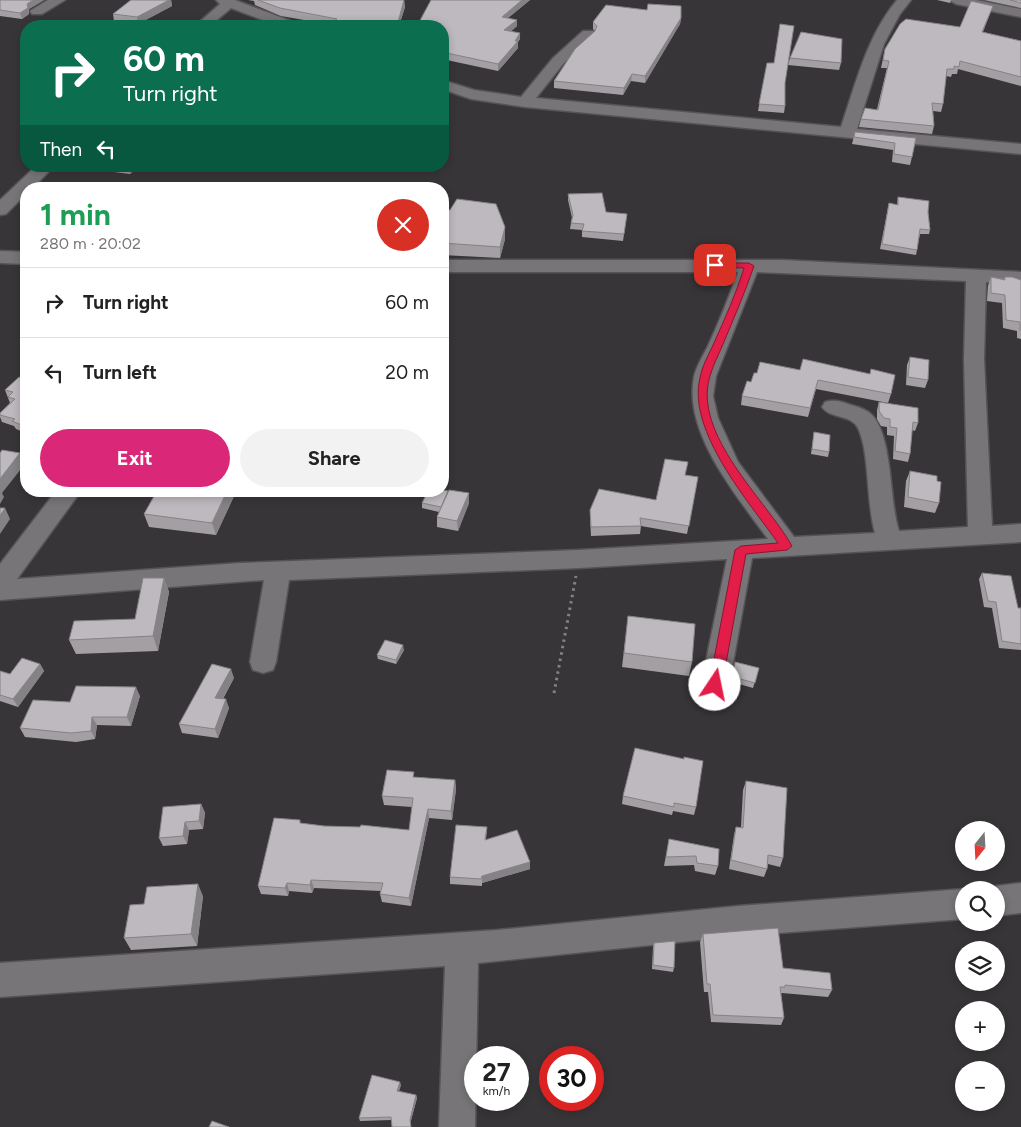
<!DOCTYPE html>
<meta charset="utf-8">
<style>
:root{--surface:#fff;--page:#f2f2f2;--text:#222;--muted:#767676;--line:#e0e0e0;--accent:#db2777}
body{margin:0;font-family:Figtree,sans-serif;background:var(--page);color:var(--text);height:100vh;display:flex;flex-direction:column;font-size:19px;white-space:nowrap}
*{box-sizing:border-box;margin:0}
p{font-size:16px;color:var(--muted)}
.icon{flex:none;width:28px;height:28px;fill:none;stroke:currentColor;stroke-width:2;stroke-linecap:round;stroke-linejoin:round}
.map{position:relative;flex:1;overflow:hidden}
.panel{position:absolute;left:20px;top:182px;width:429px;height:315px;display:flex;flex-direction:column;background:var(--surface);border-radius:20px;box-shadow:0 2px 8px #0003}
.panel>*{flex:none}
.hud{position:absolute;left:20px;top:20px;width:429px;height:152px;border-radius:20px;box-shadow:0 2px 8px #0003;background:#0b6e4f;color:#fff;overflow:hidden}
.needle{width:32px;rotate:198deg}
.buttons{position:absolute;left:955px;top:821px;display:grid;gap:10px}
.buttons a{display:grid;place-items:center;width:50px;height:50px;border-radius:50%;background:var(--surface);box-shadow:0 2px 8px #0003;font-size:25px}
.speed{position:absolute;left:464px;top:1046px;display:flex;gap:10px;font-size:25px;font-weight:700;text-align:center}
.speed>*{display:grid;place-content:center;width:65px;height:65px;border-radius:50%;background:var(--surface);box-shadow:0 2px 8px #0003;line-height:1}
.speed small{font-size:12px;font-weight:400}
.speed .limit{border:8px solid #d22;background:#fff;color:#111}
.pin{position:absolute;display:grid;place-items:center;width:42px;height:42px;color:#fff;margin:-21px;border-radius:10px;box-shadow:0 2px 8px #0006}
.me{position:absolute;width:55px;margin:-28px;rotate:11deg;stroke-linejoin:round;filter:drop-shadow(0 0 4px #0008)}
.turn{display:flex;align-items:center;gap:18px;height:105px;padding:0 20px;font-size:22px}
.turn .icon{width:65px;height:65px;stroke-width:2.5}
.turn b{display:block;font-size:35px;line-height:42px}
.then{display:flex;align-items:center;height:48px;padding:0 20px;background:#0003;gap:10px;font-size:19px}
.round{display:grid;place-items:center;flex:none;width:52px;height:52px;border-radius:26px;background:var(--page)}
.overview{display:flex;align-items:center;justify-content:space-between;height:85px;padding:0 20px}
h1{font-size:30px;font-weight:700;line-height:38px;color:#1e9e55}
.action{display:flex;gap:10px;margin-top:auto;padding:10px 20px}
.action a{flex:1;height:58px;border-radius:30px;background:var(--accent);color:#fff;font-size:20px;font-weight:700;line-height:58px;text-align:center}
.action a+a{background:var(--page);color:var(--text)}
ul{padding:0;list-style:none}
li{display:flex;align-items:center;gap:15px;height:70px;padding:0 20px;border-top:1px solid var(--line)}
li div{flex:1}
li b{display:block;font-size:19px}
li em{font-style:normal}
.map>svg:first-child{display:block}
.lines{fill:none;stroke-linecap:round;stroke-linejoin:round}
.minor-casing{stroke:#565357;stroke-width:3}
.path{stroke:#838184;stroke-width:3;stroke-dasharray:2.5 4;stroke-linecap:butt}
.minor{fill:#787579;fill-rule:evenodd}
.wall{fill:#a39fa3}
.shaded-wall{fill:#848285}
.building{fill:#bdb9be;stroke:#848285}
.route{fill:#e11d48;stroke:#92132f}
</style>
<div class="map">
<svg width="1021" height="1127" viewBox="0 0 1021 1127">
<rect width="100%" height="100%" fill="#383539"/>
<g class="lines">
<defs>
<g id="minor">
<polygon points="48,0 65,0 42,14 32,14 30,11"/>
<polygon points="216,0 235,0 296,23 298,26 279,26 231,8 210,26 195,26 220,4"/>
<path d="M897 0H911L900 14 884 44 857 129 1021 144V154L525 107 471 99 442 89V80L474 90 521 97 553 58 583 31H593L595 34 593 37 563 64 536 98 841 127C856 83 867 36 897 0Z"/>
<polygon points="949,0 976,0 1021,9 1021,17 956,4"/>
<polygon points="36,166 54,166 32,189 26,189 26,194 6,214 0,215 0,200"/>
<polygon points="0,251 26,252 26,264 0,263"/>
<path d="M442 260H782L1021 272V284L986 282 984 359 992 526 1021 524V542L752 558 729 685 725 693 715 696 705 693 701 685 727 559 579 568 289 580 276 662 273 670 263 673 253 670 250 662 264 580 0 600V564L56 491H81L17 579 240 563 579 550 768 539C737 496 683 433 694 377 696 367 703 356 708 346 719 322 729 297 738 272H442ZM757 272 966 281 964 359 968 527 899 531C889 501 893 437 872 415 867 410 859 407 851 405 842 402 835 399 825 402L822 407C830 419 851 414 858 428 870 453 866 502 875 533L794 537 738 462 718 418 713 396 716 376Z"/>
<polygon points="1021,883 1021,913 996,916 996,890 986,890 996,886"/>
<polygon points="964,889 967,890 964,890 964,919 738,936 478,963 475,1127 439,1127 445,966 0,997 0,963 497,930 738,906"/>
</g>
</defs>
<use href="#minor" class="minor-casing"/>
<polyline class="path" points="554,693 576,576"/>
<use href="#minor" class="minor"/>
</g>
<g class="wall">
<polygon points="0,0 44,0 29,9 29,14 22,19 0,16"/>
<polygon points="131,0 171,0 172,6 140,23 136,24 114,21 113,14"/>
<polygon points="248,0 404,0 405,7 399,26 327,26 327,24 281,16 255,5 254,1"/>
<polygon points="431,0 530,0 508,18 517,20 517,26 511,31 520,39 518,42 518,48 498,71 442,59 442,26"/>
<polygon points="937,0 951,0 950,3"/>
<polygon points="984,0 1021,0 1021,8"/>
<polygon points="993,6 983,32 1021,41 1021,86 958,69 957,74 952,74 951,77 946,76 943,104 941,112 933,111 934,126 932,134 859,127 861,119 877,109 887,68 881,68 885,49 960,27"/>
<polygon points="681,18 680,24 645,83 631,81 623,95 554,88 554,81 595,31 593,29 593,22"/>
<polygon points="790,58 841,63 839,70 788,65"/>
<polygon points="767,63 785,83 785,106 784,113 758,111"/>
<polygon points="855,132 916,138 912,157 910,165 892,162 893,150 852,144"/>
<polygon points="103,166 139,166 130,174 106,171 104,167"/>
<polygon points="568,194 606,212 627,214 623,241 582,237 582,230 570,229 571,223 572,218 568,200"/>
<polygon points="898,197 928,212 930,230 929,234 920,234 916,255 880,249 889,203 897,205"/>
<polygon points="442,209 505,227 505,239 500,258 442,255"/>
<polygon points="991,277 1004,279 1005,277 1021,280 1021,339 1017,338 1017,331 1003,328 1002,303 987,301 988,286"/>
<polygon points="910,357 928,380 925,388 906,385 907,365"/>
<polygon points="760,362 891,394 888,403 816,389 808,417 741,405 742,396 757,373"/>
<polygon points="26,379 26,433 16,429 14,426 2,422 0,417 0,413 10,403 5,390"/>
<polygon points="879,402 918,423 915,431 912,430 910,454 908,462 893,459 894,436 887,435 887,427 881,426 877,419 877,410"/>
<polygon points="814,432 829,452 828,457 811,454"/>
<polygon points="910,471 939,503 935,513 904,507 906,481"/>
<polygon points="686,475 698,477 687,534 641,526 640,534 591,536 590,518 590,510 656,500"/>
<polygon points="157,491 259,491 256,496 235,494 216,535 149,527 144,514"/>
<polygon points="469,493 469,503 458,531 437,527 437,517 439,512 422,508 422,503"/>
<polygon points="982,573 1018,608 1021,608 1021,650 999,648 992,608 984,607 979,579"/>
<polygon points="164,578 169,592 158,651 76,654 69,640 135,619"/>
<polygon points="628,616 692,662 689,676 622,667"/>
<polygon points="404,650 396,664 378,659 377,655"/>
<polygon points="735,662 759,668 753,688 732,682"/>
<polygon points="40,664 44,671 18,707 0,701 0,671 10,674"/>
<polygon points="234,678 223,699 229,708 218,738 182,733 179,724"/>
<polygon points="140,696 131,726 97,725 95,739 76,742 25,737 20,728 70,702"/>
<polygon points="684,759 696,807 694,815 673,811 672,815 622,804 623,796"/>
<polygon points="415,777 455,780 456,789 452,820 429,818 411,906 382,902 380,894 381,891 314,888 312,893 289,891 288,896 261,894 258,886 301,823 324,826 409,830 412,807 384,805 382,796"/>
<polygon points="746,781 783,858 780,867 768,864 767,869 764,877 729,869 734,835 736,827 741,827 743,790"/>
<polygon points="201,804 205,813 203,829 189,830 187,844 163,846 159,838"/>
<polygon points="487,827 486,840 530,862 530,869 482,883 482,886 450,884 450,877"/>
<polygon points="669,839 718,866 715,875 695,871 694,865 664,866"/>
<polygon points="203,896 197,946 131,950 124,938 144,904"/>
<polygon points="703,934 783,968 832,990 828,997 782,993 781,994 784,1018 781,1025 711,1022 708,992 704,992 700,942"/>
<polygon points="654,943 674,968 673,972 652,969 653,947"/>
<polygon points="401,1085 399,1091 416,1095 417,1098 410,1124 391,1120 360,1121 359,1118"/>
</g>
<g class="shaded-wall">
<polygon points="33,0 44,0 29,9 29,14 22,19 20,13 27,4"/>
<polygon points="169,0 171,0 172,6 138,24 137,17"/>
<polygon points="404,0 405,7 399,26 397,26"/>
<polygon points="522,0 530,0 502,23 502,17"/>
<polygon points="681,18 680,24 645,83 645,76"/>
<polygon points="517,20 517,26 505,37 504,30"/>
<polygon points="520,33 520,39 518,42 518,48 498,71 498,64"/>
<polygon points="632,74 631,81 623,95 624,88"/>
<polygon points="130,166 139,166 130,174 128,168"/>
<polygon points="505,227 505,239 500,258 500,247"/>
<polygon points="20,453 25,464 2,493 4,497 0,504 0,479"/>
<polygon points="227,491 235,491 235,494 216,535 212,523"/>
<polygon points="255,491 259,491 256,496"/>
<polygon points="469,493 469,503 458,531 457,521"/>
<polygon points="5,508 10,519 0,534 0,516"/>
<polygon points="164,578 169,592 158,651 153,636"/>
<polygon points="403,645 404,650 396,664 396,660"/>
<polygon points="40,664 44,671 18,707 13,699"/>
<polygon points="231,669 234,678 218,707 215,698"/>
<polygon points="136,687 140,696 131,726 127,717"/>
<polygon points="226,699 229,708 218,738 215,729"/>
<polygon points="92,717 97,725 95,739 91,731"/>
<polygon points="455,780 456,789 452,820 451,811"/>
<polygon points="201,804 205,813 203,829 199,821"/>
<polygon points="428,809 429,818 411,906 409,898"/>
<polygon points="185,822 189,830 187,844 183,836"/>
<polygon points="530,862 530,869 482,883 482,886 482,876"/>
<polygon points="311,880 314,888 312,893 310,885"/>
<polygon points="287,883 289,891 288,896 285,888"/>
<polygon points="198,884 203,896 197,946 191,934"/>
<polygon points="400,1082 401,1085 398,1094 397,1091"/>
<polygon points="416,1095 417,1098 410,1124 410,1120"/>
</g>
<g class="building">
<polygon points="0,0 33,0 27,4 28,8 20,13 0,10"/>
<polygon points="131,0 169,0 137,17 113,14"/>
<polygon points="258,0 404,0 397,26 332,26 327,25 337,19 280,8"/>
<polygon points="431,0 522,0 502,17 517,20 504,30 520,33 515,41 518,41 498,64 442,52 442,26 417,26"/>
<polygon points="1010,0 1021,0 1021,3"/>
<polygon points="971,1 993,6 982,32 1021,41 1021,77 960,61 959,67 954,66 954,69 947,69 943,104 932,103 934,126 861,119 865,108 878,110 889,61 883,60 885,49 900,24 906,19 960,27"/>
<polygon points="648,4 681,6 681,18 645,76 632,74 624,88 554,81 575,49 595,31 597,26 593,22 606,5 647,10"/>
<polygon points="138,23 157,26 133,26"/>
<polygon points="780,24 794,26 785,83 785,106 759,104 767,63 774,63"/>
<polygon points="801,32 842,39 841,63 790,58"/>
<polygon points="855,132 916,138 912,157 894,154 895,143 854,137"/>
<polygon points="113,166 130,166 128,168"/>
<polygon points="602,193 606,212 627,214 624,234 582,231 584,224 571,223 573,215 568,194"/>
<polygon points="898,197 929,201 928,212 930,230 920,229 917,250 882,244 889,203 898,205"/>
<polygon points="457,199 496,204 505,227 500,247 442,243 442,209 450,210"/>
<polygon points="991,277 1005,280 1005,277 1012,277 1021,280 1021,330 1020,330 1020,322 1006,320 1005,295 991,293"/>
<polygon points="910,357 929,360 928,380 908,377"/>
<polygon points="803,359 870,374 871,369 895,375 891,394 818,380 810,408 742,396 747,381 751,382 754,373 757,373 760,362 800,370"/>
<polygon points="19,377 26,379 26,427 12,421 15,419 0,415 0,413 15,399 8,397 13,392 5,390"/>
<polygon points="879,402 918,408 918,423 913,422 910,454 895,451 897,428 890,427 890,419 884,418 879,411"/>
<polygon points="814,432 830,435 829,452 812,449"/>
<polygon points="2,450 20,453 0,479 0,453"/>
<polygon points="665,459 688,462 685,475 698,477 689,526 640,518 641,526 591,527 590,510 599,489 656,500"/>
<polygon points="910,471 937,476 937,481 941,482 939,503 908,497"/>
<polygon points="442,490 448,491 441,507 422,503 428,491 442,491"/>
<polygon points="449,490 469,493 457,521 437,517"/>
<polygon points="157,491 227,491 212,523 144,514"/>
<polygon points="0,508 5,508 0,516"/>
<polygon points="982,573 1011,576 1018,608 1021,608 1021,644 1002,641 996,602 988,601"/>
<polygon points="143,578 164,578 153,636 69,640 74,621 135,619"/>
<polygon points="628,616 695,624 692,662 624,653"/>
<polygon points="385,640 403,645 396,660 377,655"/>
<polygon points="22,658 40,664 13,699 0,695 0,671 10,674"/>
<polygon points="735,662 759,668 755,683 733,677"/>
<polygon points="212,664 231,669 215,698 226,699 215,729 179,724"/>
<polygon points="76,686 136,687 127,717 92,717 91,731 71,733 20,728 33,700 70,702"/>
<polygon points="635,748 684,759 684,757 703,761 696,807 674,803 674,807 623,796"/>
<polygon points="387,770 414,772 413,777 455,780 451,811 428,809 409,898 380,894 383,883 311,880 310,885 287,883 285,888 258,886 274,818 300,820 300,823 324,826 360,827 361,825 409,830 413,798 382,796"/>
<polygon points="746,781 787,788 783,858 768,855 767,869 731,860 736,827 743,828"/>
<polygon points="201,804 199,821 185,822 183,836 159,838 163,807"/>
<polygon points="456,825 487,827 485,840 517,830 530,862 482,876 481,879 450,877"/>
<polygon points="669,839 719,849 718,866 697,863 696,856 666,857"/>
<polygon points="198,884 191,934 124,938 130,905 144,904 147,887"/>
<polygon points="778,928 783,968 830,973 832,990 785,985 785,987 780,987 784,1018 713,1015 710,984 707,984 703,934"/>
<polygon points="675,941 674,968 653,965 654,943"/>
<polygon points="372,1075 400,1082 397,1091 416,1095 410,1120 411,1127 392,1127 391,1117 359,1118"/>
<polygon points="212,1121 229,1127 209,1127"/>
</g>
<path class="route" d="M715 263H749L754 266C745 292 734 318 723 344 719 354 713 365 710 376 692 434 766 500 792 546L787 550 746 554 722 685 720 688H711L709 685 735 550 741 546 778 543C749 502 687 431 700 378 702 366 709 354 714 343 725 318 736 294 744 268L712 267 711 265Z"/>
</svg>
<div class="buttons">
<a><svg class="needle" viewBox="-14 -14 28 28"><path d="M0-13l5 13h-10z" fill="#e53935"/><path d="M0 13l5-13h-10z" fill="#767676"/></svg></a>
<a><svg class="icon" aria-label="search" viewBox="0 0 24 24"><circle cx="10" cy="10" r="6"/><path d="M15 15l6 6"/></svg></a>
<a><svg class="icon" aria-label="layers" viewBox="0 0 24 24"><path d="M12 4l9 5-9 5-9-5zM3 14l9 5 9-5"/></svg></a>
<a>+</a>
<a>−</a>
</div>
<div class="speed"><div>27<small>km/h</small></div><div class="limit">30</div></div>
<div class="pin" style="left:715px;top:265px;background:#d93025"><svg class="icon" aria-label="arrive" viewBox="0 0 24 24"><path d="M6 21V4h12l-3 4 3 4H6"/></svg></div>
<svg class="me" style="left:715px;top:685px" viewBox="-20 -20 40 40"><circle r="19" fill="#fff"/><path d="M0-13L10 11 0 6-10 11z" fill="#e11d48"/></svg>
<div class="hud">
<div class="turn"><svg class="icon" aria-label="right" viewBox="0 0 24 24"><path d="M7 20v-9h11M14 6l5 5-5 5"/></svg><div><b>60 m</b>Turn right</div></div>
<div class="then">Then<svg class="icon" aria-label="left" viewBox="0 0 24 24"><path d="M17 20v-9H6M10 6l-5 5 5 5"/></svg></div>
</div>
<section class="panel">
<div class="overview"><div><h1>1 min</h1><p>280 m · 20:02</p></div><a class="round" style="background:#d93025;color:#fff"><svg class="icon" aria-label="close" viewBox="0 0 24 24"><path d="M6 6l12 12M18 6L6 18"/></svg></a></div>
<ul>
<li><svg class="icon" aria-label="right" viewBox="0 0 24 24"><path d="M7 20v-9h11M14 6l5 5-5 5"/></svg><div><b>Turn right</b></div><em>60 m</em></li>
<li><svg class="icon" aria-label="left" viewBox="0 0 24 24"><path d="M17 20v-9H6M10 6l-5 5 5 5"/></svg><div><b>Turn left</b></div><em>20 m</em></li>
</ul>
<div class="action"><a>Exit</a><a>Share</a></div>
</section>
</div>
